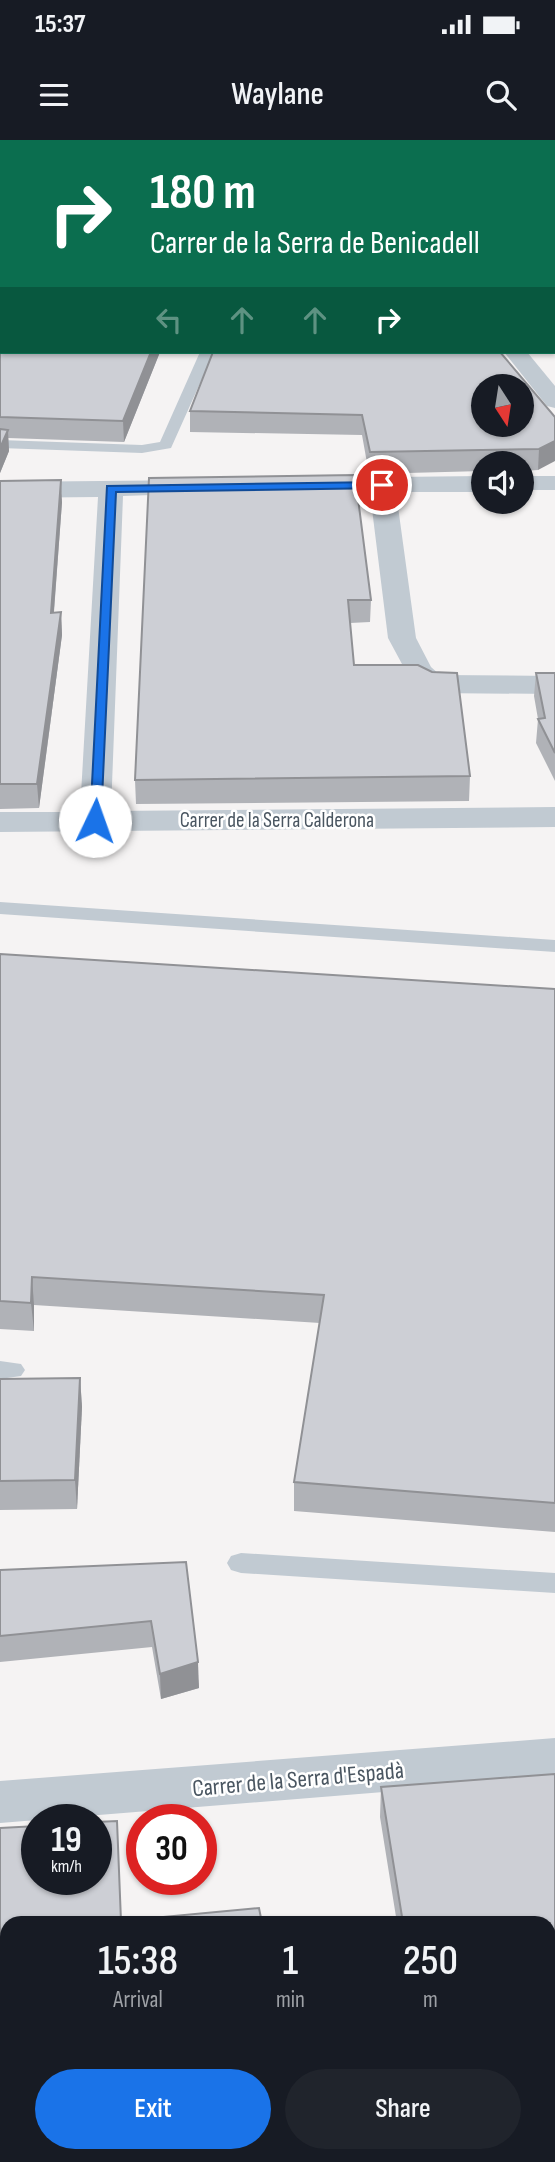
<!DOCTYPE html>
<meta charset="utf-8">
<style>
:root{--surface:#171b24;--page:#20242c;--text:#f1f3f6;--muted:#9ea1a6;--accent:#1a73e8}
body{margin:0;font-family:"Sofia Sans Condensed",sans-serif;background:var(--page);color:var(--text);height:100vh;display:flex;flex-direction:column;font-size:26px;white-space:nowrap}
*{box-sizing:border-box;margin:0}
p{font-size:23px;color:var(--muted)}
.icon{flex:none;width:38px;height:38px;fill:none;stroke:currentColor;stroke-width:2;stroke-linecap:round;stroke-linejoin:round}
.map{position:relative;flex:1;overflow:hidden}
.panel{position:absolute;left:0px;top:1776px;width:556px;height:247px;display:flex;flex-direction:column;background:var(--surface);border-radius:21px 21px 0 0;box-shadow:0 2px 5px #0004}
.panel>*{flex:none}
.banner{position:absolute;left:0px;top:0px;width:556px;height:214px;box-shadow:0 2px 5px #0004;background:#0b6e4f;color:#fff;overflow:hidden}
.needle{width:46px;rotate:168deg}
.controls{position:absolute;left:471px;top:234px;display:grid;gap:14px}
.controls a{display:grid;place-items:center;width:63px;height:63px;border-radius:50%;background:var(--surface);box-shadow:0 2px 5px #0004;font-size:35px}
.speed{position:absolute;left:21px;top:1664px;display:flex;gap:14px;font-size:35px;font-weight:700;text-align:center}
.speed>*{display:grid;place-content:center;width:91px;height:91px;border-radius:50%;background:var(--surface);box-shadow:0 2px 5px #0004;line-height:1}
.speed small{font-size:18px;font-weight:400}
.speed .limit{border:10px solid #d22;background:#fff;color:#111}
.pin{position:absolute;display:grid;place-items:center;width:60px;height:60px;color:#fff;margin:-30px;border:4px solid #fff;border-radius:50%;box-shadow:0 2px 7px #0007}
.me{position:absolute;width:77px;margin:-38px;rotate:3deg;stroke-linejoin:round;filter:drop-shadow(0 0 5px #0008)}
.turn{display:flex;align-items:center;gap:24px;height:147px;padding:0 35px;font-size:32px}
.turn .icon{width:91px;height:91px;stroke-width:2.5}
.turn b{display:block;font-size:49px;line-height:60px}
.lanes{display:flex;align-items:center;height:66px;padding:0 35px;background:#0003;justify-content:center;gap:35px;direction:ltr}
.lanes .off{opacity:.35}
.eta{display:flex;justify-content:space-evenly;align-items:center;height:119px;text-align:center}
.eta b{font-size:42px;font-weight:600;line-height:49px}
.primary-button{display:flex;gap:14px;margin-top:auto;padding:14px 35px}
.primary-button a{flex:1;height:80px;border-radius:42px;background:var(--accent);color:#fff;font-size:28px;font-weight:600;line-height:80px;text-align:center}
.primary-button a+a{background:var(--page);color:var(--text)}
.status{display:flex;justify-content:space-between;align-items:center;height:49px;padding:0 35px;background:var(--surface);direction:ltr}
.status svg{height:19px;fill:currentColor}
header{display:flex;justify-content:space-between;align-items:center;height:91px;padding:0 35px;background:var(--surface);font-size:32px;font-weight:600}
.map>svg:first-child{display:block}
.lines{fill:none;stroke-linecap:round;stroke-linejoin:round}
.highway-casing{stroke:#7690ad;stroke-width:2}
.lane{fill:#c1cad2;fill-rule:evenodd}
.street{fill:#c1cad2;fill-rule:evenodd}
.highway{fill:#8ba5c1;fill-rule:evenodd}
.wall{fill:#b0b2b7}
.shaded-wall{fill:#909195}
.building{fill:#cdcfd5;stroke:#909195;stroke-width:2;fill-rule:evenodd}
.route{fill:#1a73e8;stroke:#114b97;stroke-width:2}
.labels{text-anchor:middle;stroke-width:5;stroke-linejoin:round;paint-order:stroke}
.street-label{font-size:21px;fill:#4a5661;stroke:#fff}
.near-street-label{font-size:24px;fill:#4a5661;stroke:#fff}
</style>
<div class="status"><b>15:37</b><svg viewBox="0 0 49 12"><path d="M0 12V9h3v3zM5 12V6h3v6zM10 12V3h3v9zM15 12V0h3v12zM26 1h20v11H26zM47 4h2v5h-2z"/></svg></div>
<header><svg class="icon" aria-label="menu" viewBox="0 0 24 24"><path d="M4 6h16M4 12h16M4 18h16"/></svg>Waylane<svg class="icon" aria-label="search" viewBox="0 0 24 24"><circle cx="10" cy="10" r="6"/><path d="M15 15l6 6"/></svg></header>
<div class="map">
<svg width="555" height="2022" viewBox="0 0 555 2022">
<rect width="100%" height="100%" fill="#f5f3f3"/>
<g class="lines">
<defs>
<g id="highway">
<polygon points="439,0 457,0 458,2 440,2"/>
<polygon points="486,0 505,0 506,2 487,2"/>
</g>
</defs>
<use href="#highway" class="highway-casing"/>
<g class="lane">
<polygon points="200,212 214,212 171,308 142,313 0,308 0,300 142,305 160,302"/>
<polygon points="0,762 555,800 555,812 0,774"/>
<polygon points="0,1221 21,1224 25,1230 21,1236 0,1239"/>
<polygon points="241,1413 555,1433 555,1453 241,1433 231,1430 227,1423 231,1416"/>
</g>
<g class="street">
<rect x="278" y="0" width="18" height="2"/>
<polygon points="538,0 555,0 555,6 555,2"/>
<polygon points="504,212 527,212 555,246 555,268 547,266"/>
<polygon points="483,336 483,352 396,352 416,498 431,527 440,535 555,536 555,554 432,553 422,550 409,537 388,498 370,353 303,354 294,351 290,346 294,341 303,338"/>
<rect x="522" y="336" width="33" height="14"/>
<polygon points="201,340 210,343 214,348 210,353 123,356 111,671 555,667 555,687 0,692 0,672 80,672 98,357 0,358 0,342"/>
<polygon points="555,1598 555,1638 0,1683 0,1641"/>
</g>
<use href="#highway" class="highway"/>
</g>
<g class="wall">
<polygon points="0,0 2,212 160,212 124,302 8,298 9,311 0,333"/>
<polygon points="190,271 555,277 538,330 522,331 522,324 483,324 483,331 369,334 362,295 190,292"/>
<polygon points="149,338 371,460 370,482 350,483 354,525 470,636 469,661 136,664 135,640"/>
<polygon points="0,341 62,362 54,472 61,472 62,495 39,668 0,669"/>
<polygon points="536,533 555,533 555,641 536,603 538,579 534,556"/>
<polygon points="0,814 555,849 555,1392 294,1371 294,1342 320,1183 34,1165 34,1191 0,1189"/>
<polygon points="80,1238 82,1267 77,1369 0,1370 0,1239"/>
<polygon points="186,1422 199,1548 161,1559 152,1507 0,1522 0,1430"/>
<polygon points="555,1634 555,2022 434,2022 433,2016 550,2016 550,1783 397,1783 380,1677 381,1647"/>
</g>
<g class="shaded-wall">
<polygon points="151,212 160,212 124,302 123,281"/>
<polygon points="8,290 9,311 0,333 0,308"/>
<polygon points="555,301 555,321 538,330 539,309"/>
<polygon points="61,340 62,362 52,496 51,473"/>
<polygon points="61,472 62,495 39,668 37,644"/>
<polygon points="32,1137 34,1165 34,1191 31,1163"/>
<polygon points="80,1238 82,1267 77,1369 75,1340"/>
<polygon points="198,1522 199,1548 161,1559 160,1534"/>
</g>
<g class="building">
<polygon points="0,0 271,0 270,2 2,2 2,212 151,212 123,281 0,277"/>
<path d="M213 212H500L555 277V301L539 309 370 312 362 275 190 271ZM483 247H522V285H483Z"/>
<polygon points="0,289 8,290 0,308"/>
<polygon points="355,335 371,460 348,460 354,525 418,525 432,532 457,533 470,636 135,640 149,338"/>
<polygon points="61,340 51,473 61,472 37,644 0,644 0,341"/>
<polygon points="536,533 555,533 555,613 538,579 545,578"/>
<polygon points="0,814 555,849 555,1363 294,1342 324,1155 32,1137 31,1163 0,1161"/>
<polygon points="80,1238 75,1340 0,1341 0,1239"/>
<polygon points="186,1422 198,1522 160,1534 151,1481 0,1496 0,1430"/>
<polygon points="555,1634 555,2022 441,2022 440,2016 550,2016 550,1783 403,1783 381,1647"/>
<polygon points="117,1681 121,1781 259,1768 262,1783 7,1783 7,2016 299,2016 300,2022 0,2022 0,1688 37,1686 37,1740 96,1740 96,1682"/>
</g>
<polygon class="route" points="382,342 386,343 386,348 116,352 101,681 95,685 90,684 107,346"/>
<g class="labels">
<g class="street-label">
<text x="277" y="687">Carrer de la Serra Calderona</text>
</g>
<g class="near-street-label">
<text transform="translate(298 1639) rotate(-5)" y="8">Carrer de la Serra d'Espadà</text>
</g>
</g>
</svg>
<div class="controls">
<a><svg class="needle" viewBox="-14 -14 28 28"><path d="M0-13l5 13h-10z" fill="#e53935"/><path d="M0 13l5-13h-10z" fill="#9ea1a6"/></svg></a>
<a><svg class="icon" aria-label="sound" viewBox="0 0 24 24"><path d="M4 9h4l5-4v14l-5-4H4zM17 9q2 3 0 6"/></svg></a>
</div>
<div class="speed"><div>19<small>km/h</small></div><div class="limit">30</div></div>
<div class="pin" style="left:382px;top:345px;background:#d93025"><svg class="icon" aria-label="arrive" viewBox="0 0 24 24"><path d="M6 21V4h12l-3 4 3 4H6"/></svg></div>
<svg class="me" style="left:95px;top:681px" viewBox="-20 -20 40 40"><circle r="19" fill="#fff"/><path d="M0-13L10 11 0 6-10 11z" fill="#1a73e8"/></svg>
<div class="banner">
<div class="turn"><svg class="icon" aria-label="right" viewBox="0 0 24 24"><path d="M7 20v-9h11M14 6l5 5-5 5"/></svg><div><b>180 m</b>Carrer de la Serra de Benicadell</div></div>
<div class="lanes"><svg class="icon off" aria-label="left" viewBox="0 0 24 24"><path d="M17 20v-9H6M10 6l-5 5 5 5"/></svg><svg class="icon off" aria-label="ahead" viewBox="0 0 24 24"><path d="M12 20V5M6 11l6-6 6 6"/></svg><svg class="icon off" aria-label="ahead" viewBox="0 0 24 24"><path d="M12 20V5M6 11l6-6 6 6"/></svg><svg class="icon" aria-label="right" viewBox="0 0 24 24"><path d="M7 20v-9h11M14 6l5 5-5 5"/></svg></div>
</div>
<section class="panel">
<div class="eta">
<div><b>15:38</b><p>Arrival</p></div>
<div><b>1</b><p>min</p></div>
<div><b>250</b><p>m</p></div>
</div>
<div class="primary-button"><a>Exit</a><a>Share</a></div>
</section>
</div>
